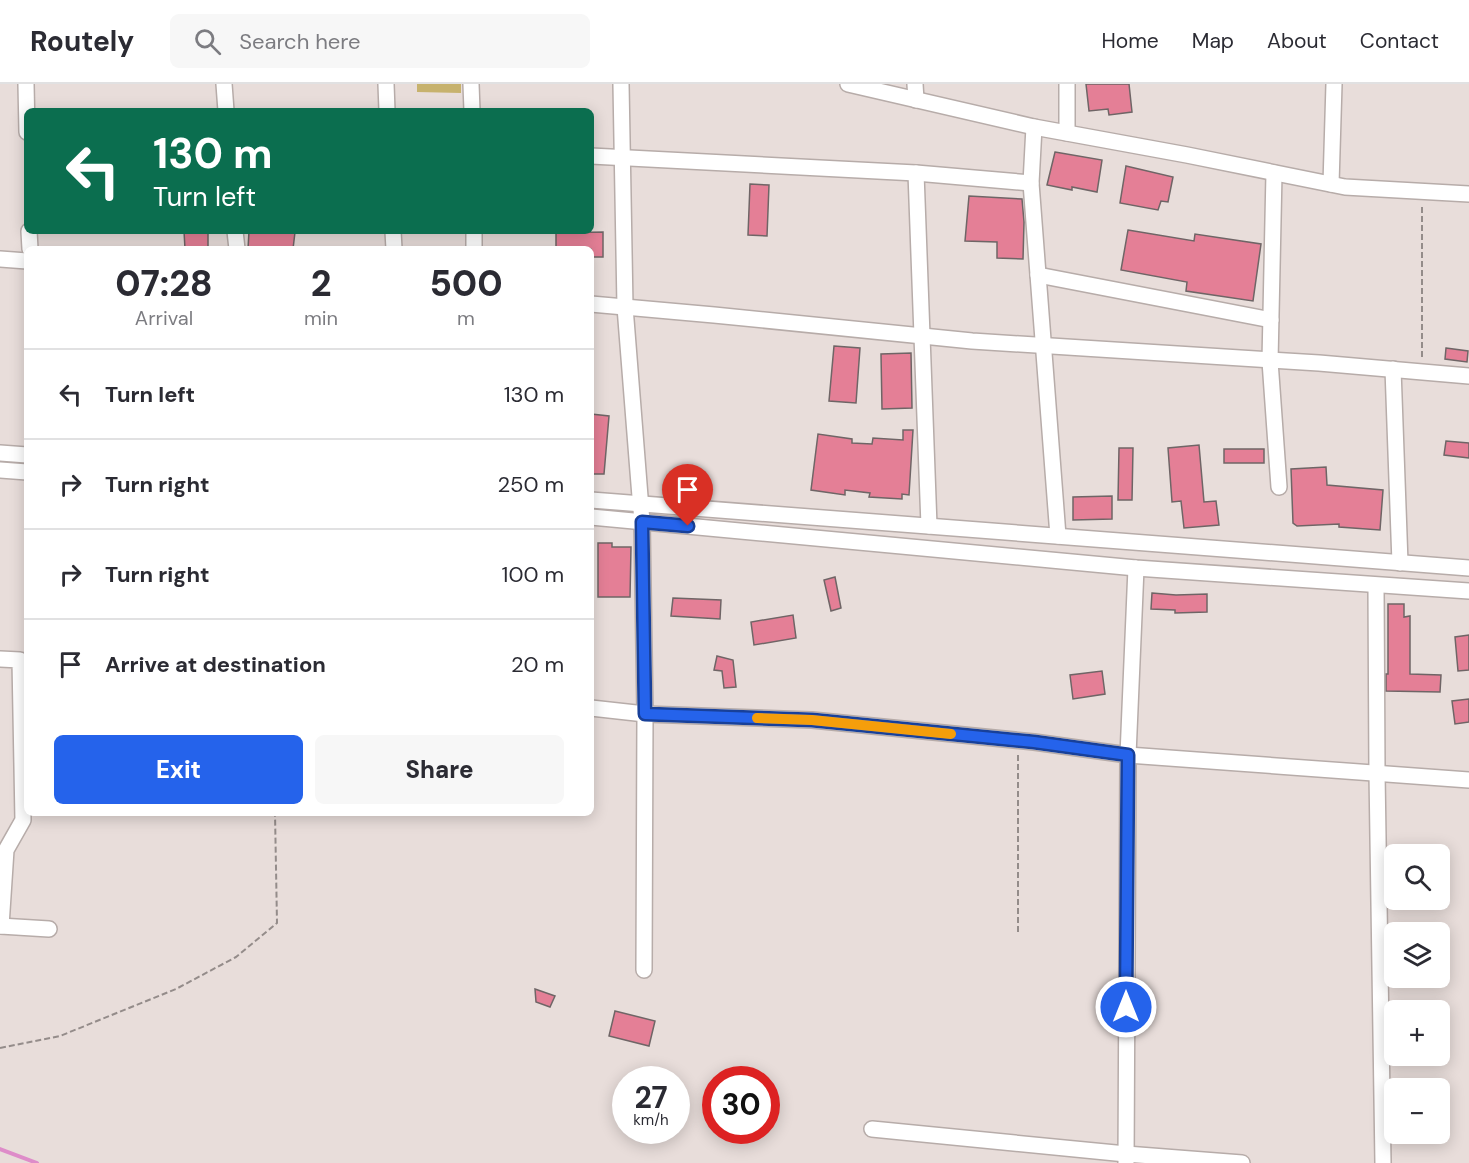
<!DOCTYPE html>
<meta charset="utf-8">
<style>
:root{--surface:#fff;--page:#f7f7f7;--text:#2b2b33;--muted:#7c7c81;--line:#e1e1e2;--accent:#2563eb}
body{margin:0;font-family:"DM Sans",sans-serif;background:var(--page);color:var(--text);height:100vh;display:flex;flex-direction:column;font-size:22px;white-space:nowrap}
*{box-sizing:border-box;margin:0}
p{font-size:20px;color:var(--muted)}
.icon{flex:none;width:33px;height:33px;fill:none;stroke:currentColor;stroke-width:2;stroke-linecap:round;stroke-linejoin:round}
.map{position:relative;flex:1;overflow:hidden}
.details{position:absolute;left:24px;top:162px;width:570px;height:570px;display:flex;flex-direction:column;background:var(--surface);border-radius:9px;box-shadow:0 3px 15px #0003}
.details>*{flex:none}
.banner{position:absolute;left:24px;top:24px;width:570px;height:126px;border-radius:9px;box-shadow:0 3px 15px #0003;background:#0b6e4f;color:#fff;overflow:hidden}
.buttons{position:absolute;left:1384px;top:760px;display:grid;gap:12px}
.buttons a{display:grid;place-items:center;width:66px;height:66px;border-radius:9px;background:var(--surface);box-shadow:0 3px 15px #0003;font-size:30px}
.speed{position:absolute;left:612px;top:982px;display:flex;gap:12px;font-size:30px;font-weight:700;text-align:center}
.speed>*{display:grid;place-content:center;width:78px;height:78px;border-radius:50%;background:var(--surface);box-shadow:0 3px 15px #0003;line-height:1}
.speed small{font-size:15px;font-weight:400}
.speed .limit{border:9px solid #d22;background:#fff;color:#111}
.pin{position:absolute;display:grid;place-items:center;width:51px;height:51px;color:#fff;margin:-62px -26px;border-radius:50% 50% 50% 0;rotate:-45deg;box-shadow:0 0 6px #0007}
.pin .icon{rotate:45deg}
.me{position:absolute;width:66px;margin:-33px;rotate:0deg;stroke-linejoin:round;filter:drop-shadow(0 0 4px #0008)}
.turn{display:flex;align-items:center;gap:21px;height:126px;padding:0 30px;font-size:27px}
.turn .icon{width:78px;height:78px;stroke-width:2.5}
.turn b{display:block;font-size:42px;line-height:51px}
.eta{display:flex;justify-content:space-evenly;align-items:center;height:102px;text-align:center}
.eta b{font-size:36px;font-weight:800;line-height:42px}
.primary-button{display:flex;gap:12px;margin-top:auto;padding:12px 30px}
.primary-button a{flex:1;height:69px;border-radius:9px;background:var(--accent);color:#fff;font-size:24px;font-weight:800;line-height:69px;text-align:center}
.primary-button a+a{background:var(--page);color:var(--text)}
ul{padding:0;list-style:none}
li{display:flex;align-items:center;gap:18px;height:90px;padding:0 30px;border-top:2px solid var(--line)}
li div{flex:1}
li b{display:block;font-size:22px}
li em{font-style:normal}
header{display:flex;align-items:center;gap:36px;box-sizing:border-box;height:84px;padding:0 30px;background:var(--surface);border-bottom:2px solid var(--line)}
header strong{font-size:28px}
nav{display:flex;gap:33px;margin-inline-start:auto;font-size:21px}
.search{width:420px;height:54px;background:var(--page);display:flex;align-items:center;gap:15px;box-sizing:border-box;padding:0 21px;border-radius:9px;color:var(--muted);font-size:22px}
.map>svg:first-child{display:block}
.green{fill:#c7b26d}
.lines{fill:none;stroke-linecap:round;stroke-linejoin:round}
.stream{stroke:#de8cc9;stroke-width:4}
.building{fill:#e47f96;stroke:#6f6566;stroke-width:1.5}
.minor-casing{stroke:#b7aca9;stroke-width:18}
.path{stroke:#948c8a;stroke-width:2;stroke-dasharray:6 3;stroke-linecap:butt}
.minor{stroke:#fff;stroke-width:15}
.route-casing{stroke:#184099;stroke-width:15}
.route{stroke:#2563eb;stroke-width:10}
.slow{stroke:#f59e0b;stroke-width:10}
</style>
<header>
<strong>Routely</strong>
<div class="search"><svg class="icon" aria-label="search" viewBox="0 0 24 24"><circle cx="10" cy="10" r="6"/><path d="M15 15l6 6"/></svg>Search here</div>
<nav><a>Home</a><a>Map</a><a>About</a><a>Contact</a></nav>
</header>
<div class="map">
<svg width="1469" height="1079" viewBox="0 0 1469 1079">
<rect width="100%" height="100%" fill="#e8ddda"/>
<polygon class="green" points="417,0 461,0 461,9 417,8"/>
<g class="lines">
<polyline class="stream" points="0,1065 37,1079"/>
</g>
<g class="building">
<polygon points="1086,0 1129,0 1132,28 1109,31 1108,25 1089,27"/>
<polygon points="1055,68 1102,76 1097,108 1072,103 1072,106 1047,101"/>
<polygon points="1126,82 1173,93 1168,118 1161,117 1158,126 1120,119"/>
<polygon points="750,100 769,101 767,152 748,151"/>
<polygon points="969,112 1022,115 1024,138 1023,175 997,174 997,158 965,157"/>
<polygon points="1128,146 1194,157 1195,150 1261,160 1253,217 1186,207 1187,198 1121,186"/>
<polygon points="184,147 208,147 208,165 185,165"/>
<polygon points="249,147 295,148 293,165 248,165"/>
<polygon points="603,148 603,173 591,173 591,165 556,165 556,149"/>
<polygon points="834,262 860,264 856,319 829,317"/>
<polygon points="1446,264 1468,267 1467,278 1445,275"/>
<polygon points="911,269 912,324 882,325 881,270"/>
<polygon points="591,330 609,332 604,390 591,390"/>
<polygon points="903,346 913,346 909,411 902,410 902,415 869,413 870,409 845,406 845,411 811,406 818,350 852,355 852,359 872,360 873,354 903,356"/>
<polygon points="1446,357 1469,359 1469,374 1444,371"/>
<polygon points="1199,361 1204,418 1216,417 1219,441 1184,444 1181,417 1172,418 1168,364"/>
<polygon points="1119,364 1133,364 1132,416 1118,416"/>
<rect x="1224" y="365" width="40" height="14"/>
<polygon points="1326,383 1327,401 1383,406 1380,446 1339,443 1339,440 1297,442 1293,439 1291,385"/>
<polygon points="1112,412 1112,435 1073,436 1073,413"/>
<polygon points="598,459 612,459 612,463 631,463 630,513 598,513"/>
<polygon points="835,493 841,524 831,527 824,496"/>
<polygon points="1152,509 1176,511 1207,510 1207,528 1175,529 1175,526 1151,525"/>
<polygon points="673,514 721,516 720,535 671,532"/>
<polygon points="1388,520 1404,520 1404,533 1410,532 1410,590 1441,591 1440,608 1386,607 1386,590 1388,590"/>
<polygon points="793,531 796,554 754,561 751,538"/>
<polygon points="1469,551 1469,586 1458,587 1455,553"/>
<polygon points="717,572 733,576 736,603 724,604 722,587 714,586"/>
<polygon points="1102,587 1105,610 1073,615 1070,591"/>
<polygon points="1469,615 1469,638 1455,640 1452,617"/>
<polygon points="535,905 555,912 550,923 536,918"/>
<polygon points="615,927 655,937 649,962 609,952"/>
</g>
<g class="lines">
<defs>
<g id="minor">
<polyline points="26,0 27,48"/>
<polyline points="224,0 226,27"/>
<polyline points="386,0 387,27"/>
<polyline points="471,0 472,27"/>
<polyline points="621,0 625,223 642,438 645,630 644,886"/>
<polyline points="848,0 1034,43 1187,71 1345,103 1469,110"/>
<polyline points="915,0 916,16"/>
<polyline points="1067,0 1067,49"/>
<polyline points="1034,43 1031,99 1058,452"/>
<polyline points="591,72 916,89 1031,99"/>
<polyline points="916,89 929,442"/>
<polyline points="1274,89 1270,277 1279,403"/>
<polyline points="1331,100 1334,0"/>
<polyline points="29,147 30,165"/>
<polyline points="235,147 237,165"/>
<polyline points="393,147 394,165"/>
<polyline points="474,165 474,147"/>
<polyline points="0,175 27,177"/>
<polyline points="1038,191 1271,236"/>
<polyline points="591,220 714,231 972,257 1319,279 1469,292"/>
<polyline points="1393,285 1400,479"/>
<polyline points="0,369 27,371"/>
<polyline points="0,386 27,388"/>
<polyline points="591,416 1469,484"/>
<polyline points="591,433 1136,484 1469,507"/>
<polyline points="1376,502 1377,689 1383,1079"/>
<polyline points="0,575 20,576 23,736 6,766 1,842"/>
<polyline points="591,624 645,630 812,636 1034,658 1128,671 1469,696"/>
<polyline points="0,842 49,845"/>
<polyline points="872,1045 1126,1070 1242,1079"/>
<polyline points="1126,1079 1128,671 1136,484"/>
</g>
</defs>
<use href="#minor" class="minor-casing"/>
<g class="path">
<polyline points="1422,273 1422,123"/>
<polyline points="1018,671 1018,851"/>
<polyline points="0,964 60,952 176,905 236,873 277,839 275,729"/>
</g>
<use href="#minor" class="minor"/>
</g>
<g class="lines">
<defs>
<polyline id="route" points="688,442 642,438 645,630 812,636 1034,658 1128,671 1126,923"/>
</defs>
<use href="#route" class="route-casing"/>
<use href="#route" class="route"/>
<polyline class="slow" points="757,634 812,636 951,650"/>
</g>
</svg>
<div class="buttons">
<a><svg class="icon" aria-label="search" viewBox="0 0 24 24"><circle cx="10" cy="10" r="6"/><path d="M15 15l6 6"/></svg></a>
<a><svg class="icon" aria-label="layers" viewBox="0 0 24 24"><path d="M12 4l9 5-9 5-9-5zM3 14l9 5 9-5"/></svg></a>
<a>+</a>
<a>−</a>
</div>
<div class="speed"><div>27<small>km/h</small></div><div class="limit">30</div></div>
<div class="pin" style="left:688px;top:442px;background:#d93025"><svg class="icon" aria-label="arrive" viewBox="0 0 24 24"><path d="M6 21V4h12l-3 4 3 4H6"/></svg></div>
<svg class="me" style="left:1126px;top:923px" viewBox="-20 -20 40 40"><circle r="17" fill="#2563eb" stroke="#fff" stroke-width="3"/><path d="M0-11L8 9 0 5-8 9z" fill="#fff"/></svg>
<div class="banner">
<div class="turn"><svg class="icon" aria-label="left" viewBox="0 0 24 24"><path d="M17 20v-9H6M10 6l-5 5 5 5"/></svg><div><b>130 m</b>Turn left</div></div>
</div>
<section class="details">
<div class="eta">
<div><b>07:28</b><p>Arrival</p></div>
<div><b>2</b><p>min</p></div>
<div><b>500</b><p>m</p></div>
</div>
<ul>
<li><svg class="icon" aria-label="left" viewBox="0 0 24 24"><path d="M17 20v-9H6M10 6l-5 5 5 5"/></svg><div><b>Turn left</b></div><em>130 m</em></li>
<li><svg class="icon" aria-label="right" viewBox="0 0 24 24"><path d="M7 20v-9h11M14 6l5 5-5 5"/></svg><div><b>Turn right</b></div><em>250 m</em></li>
<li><svg class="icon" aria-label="right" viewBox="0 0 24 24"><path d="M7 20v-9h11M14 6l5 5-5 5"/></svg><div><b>Turn right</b></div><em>100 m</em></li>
<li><svg class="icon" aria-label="arrive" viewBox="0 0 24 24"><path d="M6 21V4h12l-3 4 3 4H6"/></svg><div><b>Arrive at destination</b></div><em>20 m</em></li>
</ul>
<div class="primary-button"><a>Exit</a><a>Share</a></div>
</section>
</div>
